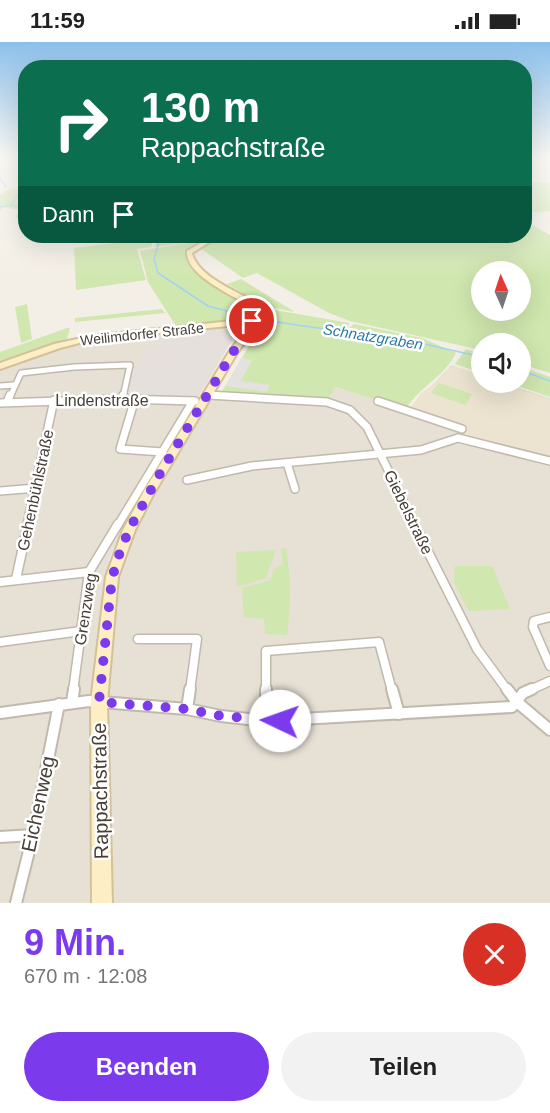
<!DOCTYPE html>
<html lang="de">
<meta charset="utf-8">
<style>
:root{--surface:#fff;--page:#f2f2f2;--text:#222;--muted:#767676;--accent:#7c3aed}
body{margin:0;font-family:Helvetica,sans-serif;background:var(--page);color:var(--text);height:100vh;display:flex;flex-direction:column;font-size:22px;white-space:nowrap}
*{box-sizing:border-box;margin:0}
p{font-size:20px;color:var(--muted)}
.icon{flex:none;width:33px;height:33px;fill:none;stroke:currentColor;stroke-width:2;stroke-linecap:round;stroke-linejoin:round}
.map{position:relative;height:861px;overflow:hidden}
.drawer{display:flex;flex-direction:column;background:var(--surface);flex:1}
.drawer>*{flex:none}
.hud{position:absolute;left:18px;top:18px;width:514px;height:183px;border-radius:24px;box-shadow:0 6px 24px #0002;background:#0b6e4f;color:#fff;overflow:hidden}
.needle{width:39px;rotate:357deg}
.controls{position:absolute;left:471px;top:219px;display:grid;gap:12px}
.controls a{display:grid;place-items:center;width:60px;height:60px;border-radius:50%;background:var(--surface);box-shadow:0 6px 24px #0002;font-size:30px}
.pin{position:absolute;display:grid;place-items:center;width:51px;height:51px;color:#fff;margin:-26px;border:3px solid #fff;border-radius:50%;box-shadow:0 2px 6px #0007}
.me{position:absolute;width:66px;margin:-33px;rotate:273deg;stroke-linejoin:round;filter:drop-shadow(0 0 4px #0008)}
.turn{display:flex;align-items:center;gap:21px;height:126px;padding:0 24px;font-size:27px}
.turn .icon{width:78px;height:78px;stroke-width:2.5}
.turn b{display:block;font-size:42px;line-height:51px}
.then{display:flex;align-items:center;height:57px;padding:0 24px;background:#0003;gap:12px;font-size:22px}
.round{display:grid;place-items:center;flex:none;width:63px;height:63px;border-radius:32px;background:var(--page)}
.overview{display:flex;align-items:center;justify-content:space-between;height:102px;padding:0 24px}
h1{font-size:36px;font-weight:700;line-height:45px;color:var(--accent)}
.action{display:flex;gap:12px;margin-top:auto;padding:12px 24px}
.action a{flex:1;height:69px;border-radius:36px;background:var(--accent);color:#fff;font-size:24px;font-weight:700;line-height:69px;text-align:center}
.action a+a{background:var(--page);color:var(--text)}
.status{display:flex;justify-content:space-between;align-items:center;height:42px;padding:0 30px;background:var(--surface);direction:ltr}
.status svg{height:16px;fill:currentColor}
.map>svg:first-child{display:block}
.residential{fill:#e7e0d5}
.industrial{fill:#e5e0db}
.education{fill:#ece3d0}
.green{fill:#d0e7af;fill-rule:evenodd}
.parking{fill:#e4e2de}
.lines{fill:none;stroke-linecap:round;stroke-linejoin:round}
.stream{stroke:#a3d3f0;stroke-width:1.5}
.street-far3-casing{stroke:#c1b9ac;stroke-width:8}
.street-far2-casing{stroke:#c1b9ac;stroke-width:10}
.street-far1-casing{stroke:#c1b9ac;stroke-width:11}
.street-casing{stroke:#c1b9ac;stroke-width:14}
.secondary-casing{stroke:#d3c197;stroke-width:4}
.street-far3{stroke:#fff;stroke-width:5}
.street-far2{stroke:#fff;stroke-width:7}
.street-far1{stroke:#fff;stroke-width:8}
.street{stroke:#fff;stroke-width:10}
.secondary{fill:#feeec5;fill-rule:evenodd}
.route{stroke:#7c3aed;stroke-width:10;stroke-dasharray:0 18}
.labels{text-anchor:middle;stroke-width:5;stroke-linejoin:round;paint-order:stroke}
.far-street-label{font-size:14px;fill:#463f36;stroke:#fff}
.far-water-label{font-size:15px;font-style:italic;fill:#2e7aa9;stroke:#fff}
.street-label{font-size:16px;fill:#463f36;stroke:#fff}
.near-street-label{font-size:20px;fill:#463f36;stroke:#fff}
</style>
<div class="status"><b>11:59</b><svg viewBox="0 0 49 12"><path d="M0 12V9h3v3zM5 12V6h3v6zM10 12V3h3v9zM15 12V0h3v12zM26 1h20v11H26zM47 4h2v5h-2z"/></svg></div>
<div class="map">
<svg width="550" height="861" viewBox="0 0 550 861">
<rect width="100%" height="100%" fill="#f3efe6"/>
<polygon class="residential" points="157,290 157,302 127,354 199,354 143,437 108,520 164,438 207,360 217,357 329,356 334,345 410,367 451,323 481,333 482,340 504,341 550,356 550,861 0,861 0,326 70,302"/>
<polygon class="industrial" points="216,286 238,288 199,354 127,354 131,332 148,304 157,302 157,290"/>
<polygon class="education" points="455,325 481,334 482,340 501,341 550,358 550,414 548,416 463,394 466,387 413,368 411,365 421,351 435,342 449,326"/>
<g class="green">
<polygon points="25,138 25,147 22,155 25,157 21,158 25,163 25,176 14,175 23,169 4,165 0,168 0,153 7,148 19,147"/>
<polygon points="525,139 550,141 550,169 525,171"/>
<path d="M525 179 550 193V331L521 322 520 302H482L481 308 350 279 329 271 257 231 243 236 200 206 221 194H525ZM482 230H520V268H482Z"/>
<polygon points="159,194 201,194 202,197 200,199 203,199 187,210 188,222 196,229 251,265 253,272 243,279 179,285 176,284 148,240 140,209 199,199 154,205"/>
<polygon points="155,196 151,205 137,207 146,238 76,248 74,206"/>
<polygon points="241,237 295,270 264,264 227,242"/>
<polygon points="27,262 32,297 21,301 15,265"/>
<path d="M264 266 349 281 348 287 354 282 422 296 456 311C444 335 419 345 406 367L335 345 329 356 221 351 263 281 259 280 262 277Z"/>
<polygon points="162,267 165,271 75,280 75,276"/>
<polygon points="67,286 70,286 67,297 0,321 0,310"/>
<polygon points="466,307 481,312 481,331 455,322"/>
<polygon points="521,325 550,335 550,355 509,341 520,340"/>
<polygon points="439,341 472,352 465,363 431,351"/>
<path d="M281 506H286C291 535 291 564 287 593L265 592 264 577 244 575 242 546 271 538 273 528 283 522Z"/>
<path d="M275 508C275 518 267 525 267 536L237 545 236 510Z"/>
<polygon points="455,524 492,524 510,567 469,569 454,540"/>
</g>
<polygon class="parking" points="241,316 252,318 241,339 270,343 267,350 226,344"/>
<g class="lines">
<g class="stream">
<polyline points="17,116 26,129"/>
<polyline points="0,136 6,145"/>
<polyline points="11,163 26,142"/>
<polyline points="11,163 26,167"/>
<polyline points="0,165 11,163"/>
<polyline points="161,194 154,217 158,231 208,264 250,275"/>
<polyline points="263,278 420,301 482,315"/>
<polyline points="520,328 550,339"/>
</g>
<defs>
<g id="street-far3">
<polyline points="0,344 14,343"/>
<polyline points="208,353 234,355"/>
<polyline points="10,355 21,331 74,325 130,323 123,355"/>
</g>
<g id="street-far2">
<polyline points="208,353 327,360 350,368 367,385 415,483"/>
<polyline points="122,357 123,353"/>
<polyline points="135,357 120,407 163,410"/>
<polyline points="378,359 462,387"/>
<polyline points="7,360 10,353"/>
<polyline points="0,361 122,357 195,359"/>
<polyline points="287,421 295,447"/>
<polyline points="187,438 252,424 421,408 458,396 550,419"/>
<polyline points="0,449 36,446"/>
<polyline points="27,483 54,358"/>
<polyline points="118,483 193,359"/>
</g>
<g id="street-far1">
<polyline points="414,482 477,607 508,649"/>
<polyline points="16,537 28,482"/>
<polyline points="0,540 89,530"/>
<polyline points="550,575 534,579 533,585 550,624"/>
<polyline points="138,597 197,597 190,649"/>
<polyline points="0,600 81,589"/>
<polyline points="73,649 89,530 118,482"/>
<polyline points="266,649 266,609 379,600 392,649"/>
<polyline points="528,649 550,639"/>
</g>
<g id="street">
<polyline points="266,647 266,679"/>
<polyline points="392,647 399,672"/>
<polyline points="507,647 517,660 550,688"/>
<polyline points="72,660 74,647"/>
<polyline points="187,667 190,647"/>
<polyline points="0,671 89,659 187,667 221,674 266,679 512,665 523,651 532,647"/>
<polyline points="0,795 33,793"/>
<polyline points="16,861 33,793 59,662"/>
</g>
<path id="secondary" d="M213 194H219L192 211C197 234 236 249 255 260L260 266 262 274 256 280V285L237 311 153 453 135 488 118 535 107 660 112 861H92L91 660 106 535 123 488 144 449 229 310 248 285V282L91 298 60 306 0 327V321L54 302 91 294 250 277 254 273 253 267 249 264C231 252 185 233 187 209Z"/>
</defs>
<use href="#street-far3" class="street-far3-casing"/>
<use href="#street-far2" class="street-far2-casing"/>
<use href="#street-far1" class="street-far1-casing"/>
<use href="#street" class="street-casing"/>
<use href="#secondary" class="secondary-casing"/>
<use href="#street-far3" class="street-far3"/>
<use href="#street-far2" class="street-far2"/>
<use href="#street-far1" class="street-far1"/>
<use href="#street" class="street"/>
<use href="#secondary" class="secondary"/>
</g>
<linearGradient id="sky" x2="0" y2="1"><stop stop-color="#8cc0eb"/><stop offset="0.49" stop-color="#faf8f4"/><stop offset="1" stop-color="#faf8f4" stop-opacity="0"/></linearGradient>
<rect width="550" height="237" fill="url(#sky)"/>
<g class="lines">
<polyline class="route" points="252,279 252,285 233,310 158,435 129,488 120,510 112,536 99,660 187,667 221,674 280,679"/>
</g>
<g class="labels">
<g class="far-street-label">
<text transform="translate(142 292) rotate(-6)" y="5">Weilimdorfer Straße</text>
</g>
<g class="far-water-label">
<text transform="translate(373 295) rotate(9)" y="5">Schnatzgraben</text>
</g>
<g class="street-label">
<text x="102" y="364">Lindenstraße</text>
<text transform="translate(35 448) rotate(-78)" y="6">Gehenbühlstraße</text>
<text transform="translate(409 470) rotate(64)" y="6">Giebelstraße</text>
<text transform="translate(85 567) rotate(-81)" y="6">Grenzweg</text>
</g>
<g class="near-street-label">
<text transform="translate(100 749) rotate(-91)" y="7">Rappachstraße</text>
<text transform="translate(38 762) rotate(-78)" y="7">Eichenweg</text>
</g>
</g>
</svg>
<div class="controls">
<a><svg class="needle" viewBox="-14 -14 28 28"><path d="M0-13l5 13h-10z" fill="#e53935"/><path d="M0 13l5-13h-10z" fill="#767676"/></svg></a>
<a><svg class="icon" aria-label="sound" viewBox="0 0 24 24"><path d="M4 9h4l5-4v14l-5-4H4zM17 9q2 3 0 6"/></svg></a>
</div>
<div class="pin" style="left:252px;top:279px;background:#d93025"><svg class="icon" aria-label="arrive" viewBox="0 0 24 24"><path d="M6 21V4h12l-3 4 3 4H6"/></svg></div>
<svg class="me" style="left:280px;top:679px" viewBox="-20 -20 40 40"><circle r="19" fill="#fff"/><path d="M0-13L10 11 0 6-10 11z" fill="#7c3aed"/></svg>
<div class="hud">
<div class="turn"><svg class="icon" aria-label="right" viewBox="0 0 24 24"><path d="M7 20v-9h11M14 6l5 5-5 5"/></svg><div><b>130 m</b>Rappachstraße</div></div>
<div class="then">Dann<svg class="icon" aria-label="arrive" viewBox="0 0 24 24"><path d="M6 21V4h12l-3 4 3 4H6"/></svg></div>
</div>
</div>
<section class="drawer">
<div class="overview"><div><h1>9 Min.</h1><p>670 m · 12:08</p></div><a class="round" style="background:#d93025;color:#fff"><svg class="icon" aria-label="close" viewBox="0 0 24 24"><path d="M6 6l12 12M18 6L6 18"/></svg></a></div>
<div class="action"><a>Beenden</a><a>Teilen</a></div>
</section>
